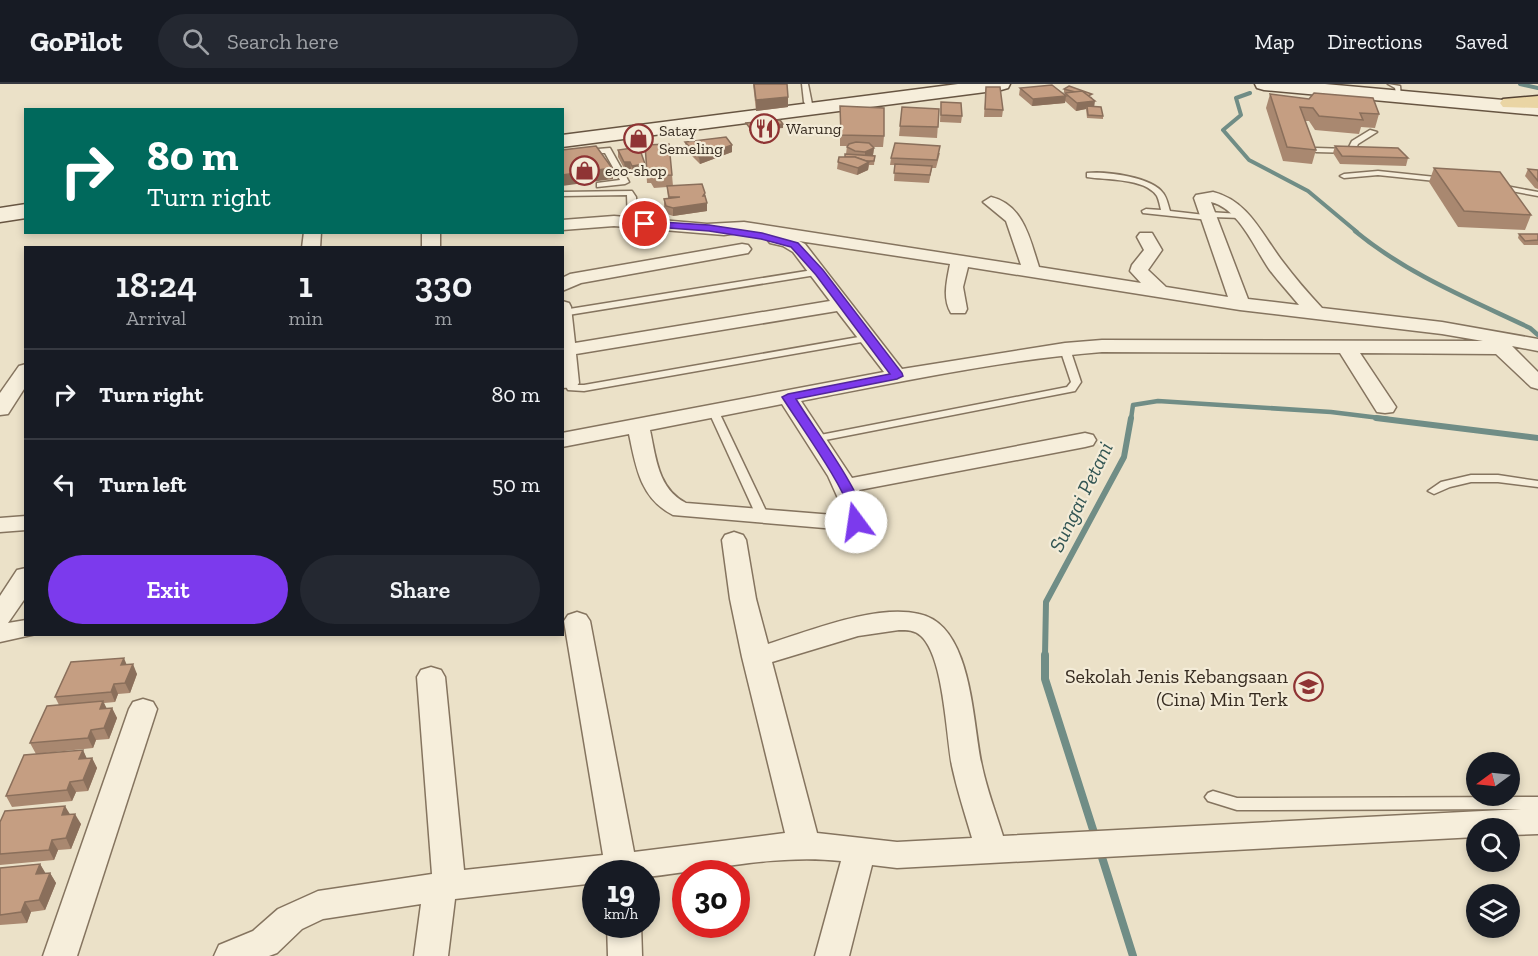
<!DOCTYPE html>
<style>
:root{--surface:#171b24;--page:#242831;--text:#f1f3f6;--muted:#9ea1a6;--line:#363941;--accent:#7c3aed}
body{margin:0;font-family:"Zilla Slab",serif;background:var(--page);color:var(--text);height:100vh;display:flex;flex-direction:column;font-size:22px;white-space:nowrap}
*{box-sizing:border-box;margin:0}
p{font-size:20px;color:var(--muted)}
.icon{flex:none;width:33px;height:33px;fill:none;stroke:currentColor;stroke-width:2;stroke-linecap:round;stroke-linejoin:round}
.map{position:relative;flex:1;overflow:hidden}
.panel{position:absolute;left:24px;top:162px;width:540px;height:390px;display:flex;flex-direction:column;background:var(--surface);border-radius:0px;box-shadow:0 3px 9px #0003}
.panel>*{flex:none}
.hud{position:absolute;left:24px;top:24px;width:540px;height:126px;border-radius:0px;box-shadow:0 3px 9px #0003;background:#00695c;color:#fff;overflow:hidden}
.needle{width:39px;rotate:255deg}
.buttons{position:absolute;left:1466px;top:668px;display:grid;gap:12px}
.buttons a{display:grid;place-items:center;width:54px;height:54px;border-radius:50%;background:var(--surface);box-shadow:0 3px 9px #0003;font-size:30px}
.speed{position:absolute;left:582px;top:776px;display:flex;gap:12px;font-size:30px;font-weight:700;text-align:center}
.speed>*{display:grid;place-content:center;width:78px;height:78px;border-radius:50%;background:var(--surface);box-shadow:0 3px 9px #0003;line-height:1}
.speed small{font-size:15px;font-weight:400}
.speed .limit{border:9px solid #d22;background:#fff;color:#111}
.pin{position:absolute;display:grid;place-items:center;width:51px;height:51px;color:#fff;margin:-26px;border:3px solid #fff;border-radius:50%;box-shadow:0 2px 6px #0007}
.me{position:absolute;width:66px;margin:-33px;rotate:346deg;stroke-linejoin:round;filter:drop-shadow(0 0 4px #0008)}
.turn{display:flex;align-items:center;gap:21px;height:126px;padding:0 24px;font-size:27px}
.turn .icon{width:78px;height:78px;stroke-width:2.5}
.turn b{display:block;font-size:42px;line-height:51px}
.eta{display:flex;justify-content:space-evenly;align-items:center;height:102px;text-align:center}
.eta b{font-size:36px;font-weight:600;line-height:42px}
.cta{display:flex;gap:12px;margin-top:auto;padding:12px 24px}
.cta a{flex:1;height:69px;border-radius:36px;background:var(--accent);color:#fff;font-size:24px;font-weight:600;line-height:69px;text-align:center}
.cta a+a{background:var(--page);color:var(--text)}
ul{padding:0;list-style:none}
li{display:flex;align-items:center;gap:18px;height:90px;padding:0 24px;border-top:2px solid var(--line)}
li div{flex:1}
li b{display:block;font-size:22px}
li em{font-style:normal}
header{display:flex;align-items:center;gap:36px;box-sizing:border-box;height:84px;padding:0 30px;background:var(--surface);border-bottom:2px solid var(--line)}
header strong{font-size:28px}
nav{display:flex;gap:33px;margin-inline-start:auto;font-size:21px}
.search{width:420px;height:54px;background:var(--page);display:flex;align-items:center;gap:15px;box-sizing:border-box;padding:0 21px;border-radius:33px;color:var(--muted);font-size:22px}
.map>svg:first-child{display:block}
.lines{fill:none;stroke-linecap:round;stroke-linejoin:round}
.stream-far3{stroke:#708d86;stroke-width:4}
.stream-far2{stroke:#708d86;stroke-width:4.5}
.stream-far1{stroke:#708d86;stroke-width:6}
.stream{stroke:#708d86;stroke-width:8}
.service-casing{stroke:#85745f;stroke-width:3}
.minor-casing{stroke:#85745f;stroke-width:3}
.secondary-casing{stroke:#675542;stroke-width:3}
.primary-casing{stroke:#544232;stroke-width:3}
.service{fill:#f6eedb;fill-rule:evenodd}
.minor{fill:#f6eedb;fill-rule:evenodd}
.secondary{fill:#f6eedb;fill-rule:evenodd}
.primary{fill:#ead5a4;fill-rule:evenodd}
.wall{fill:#a98870}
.shaded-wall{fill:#8a6f5b}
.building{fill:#c59e82;stroke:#8a6f5b;stroke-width:1.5}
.route{fill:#7c3aed;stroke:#51269a;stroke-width:1.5}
.labels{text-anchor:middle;stroke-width:4.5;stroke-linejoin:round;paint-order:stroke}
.far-poi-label{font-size:16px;fill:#372c21;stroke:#f3ebd7;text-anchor:start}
.poi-label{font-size:20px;fill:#372c21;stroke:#f3ebd7;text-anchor:end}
.water-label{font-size:21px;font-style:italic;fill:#325553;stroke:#f3ebd7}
</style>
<header>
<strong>GoPilot</strong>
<div class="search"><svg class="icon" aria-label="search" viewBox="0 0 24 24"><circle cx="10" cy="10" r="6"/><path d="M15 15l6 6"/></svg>Search here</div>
<nav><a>Map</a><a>Directions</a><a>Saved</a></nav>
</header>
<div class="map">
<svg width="1538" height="872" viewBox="0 0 1538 872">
<rect width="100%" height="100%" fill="#ebe1c8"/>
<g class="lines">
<g class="stream-far3">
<polyline points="1520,0 1538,4"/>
<polyline points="1250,9 1236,14 1241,31 1223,46 1249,76 1308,107 1357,148"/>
</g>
<g class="stream-far2">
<path d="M1355 147C1407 190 1469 215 1530 244L1538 251"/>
<polyline points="1131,335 1133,321 1158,317 1331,328 1388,335"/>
</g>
<g class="stream-far1">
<polyline points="1376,334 1538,354"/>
<polyline points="1045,572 1046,518 1124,373 1131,334"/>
</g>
<g class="stream">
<polyline points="1045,571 1045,595 1096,755"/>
<polyline points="1100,767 1133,872"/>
</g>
<defs>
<g id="service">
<polygon points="802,0 808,0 813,25 809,25 804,18"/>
<polygon points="1388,0 1400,2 1401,13 1397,13 1395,4"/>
<polygon points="1370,46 1377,48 1358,60 1354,69 1316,68 1312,66 1316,64 1348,65 1352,57"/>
<polygon points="610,64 629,98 625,100 597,103 597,99 620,96 605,69 598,69 594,67 598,65"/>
<polygon points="1378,87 1445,94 1449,96 1445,98 1378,91 1344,94 1340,92 1344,90"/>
<path d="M1087 89C1106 87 1152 93 1163 109 1167 114 1168 121 1170 127L1205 131V128H1208L1241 130 1245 132 1241 134 1212 133V136H1209L1143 129 1142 127 1146 125 1161 126C1160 122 1159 116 1157 112 1146 94 1105 96 1087 93Z"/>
<polygon points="1495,100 1538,108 1538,112 1495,104"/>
<polygon points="632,107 636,113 636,138 632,141 628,138 627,111 562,112 562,108"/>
<polygon points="819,185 822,186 822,190 562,232 563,226"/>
<polygon points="870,251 873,252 873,256 584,307 568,306 564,299 569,296 573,297 575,301 584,301"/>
<polygon points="1065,262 1070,265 1081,298 1075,307 815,358 809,355 815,352 1067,303 1071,298 1060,265"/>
<polygon points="713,323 718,326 768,431 766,434 762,435 756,431 708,326"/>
<polygon points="1471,391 1498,391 1538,397 1538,403 1498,398 1471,398 1450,403 1434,410 1428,407 1441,398"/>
<polygon points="1213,707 1237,714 1538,713 1538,725 1237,726 1208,717 1205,713 1208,709"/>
</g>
<g id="minor">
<path d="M1213 108C1249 117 1262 151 1283 178 1295 194 1308 209 1322 224L1442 238 1538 255V267L1512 262 1538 288V305L1531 303 1496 270 1360 269 1396 323 1393 328 1385 329 1377 328 1340 269 1102 268C1001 276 900 298 801 317L852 394 1085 349 1093 351 1096 356 1093 361 1085 363 859 406 871 436 867 441 848 446 673 431C640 414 636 383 629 350L562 363V349L884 288 837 227 576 270 579 299 576 303 562 304V217L569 219 571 223 575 259 830 217 793 168 783 162 770 159 767 155 769 152 744 148 724 151 614 142 562 146V136L614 132 707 140 744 138 1021 181 1006 137 983 118 991 113C1024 121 1030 156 1039 183L1141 199 1130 187 1132 181 1144 166 1137 153 1140 149H1152L1162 166 1148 186 1166 203 1228 213 1194 114 1196 111ZM1211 118C1239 125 1254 163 1269 185 1278 197 1289 209 1299 221L1248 215ZM799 157 950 180C947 196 942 214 951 229H965L967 225 963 203 968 183 1240 226 1442 250 1483 257 1102 256 1065 259 902 285 805 160ZM782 320 828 392 846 432 686 419C658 405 656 374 650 346Z"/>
<polygon points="304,148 321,148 320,164 302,164"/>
<rect x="422" y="148" width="18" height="16"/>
<polygon points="742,160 748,161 751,165 748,169 581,199 562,207 562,194 570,190"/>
<polygon points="26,280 26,302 8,330 0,331 0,309 19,282"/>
<polygon points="26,432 26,446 0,448 0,434"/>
<path d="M734 448 743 451 746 456 756 515 768 560C810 547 875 520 919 530 973 541 972 639 982 682 987 706 996 729 1003 752L1538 724V750L1509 751V744H1476V753L897 784 872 781 849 872H815L841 777C775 770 711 786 646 793V789H596V799L455 815 448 872H414L421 820 323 835 302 845 277 869 269 872H214L219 861 253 847 278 825 318 807 432 790 417 593 421 586 431 583 441 586 445 593 464 786 603 771 564 537 568 531 577 528 586 531 590 537 634 768 785 749 742 573 730 515 722 456 725 451ZM899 546C907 546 915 546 921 552 944 573 946 651 952 682 957 706 965 730 972 754L897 758 817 749 772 578 858 552Z"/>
<polygon points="26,484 26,513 8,539 26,536 26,550 36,550 0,558 0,512 17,486"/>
<polygon points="143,615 153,618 157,625 77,872 43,872 129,625 133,618"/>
<polygon points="607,840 641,840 642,872 608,872"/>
</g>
<g id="secondary">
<polygon points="958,0 1010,0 1008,4 1001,6 562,63 562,51"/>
<polygon points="1255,0 1325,0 1538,19 1538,31 1264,6 1257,4"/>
<polygon points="26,120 26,134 0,138 0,124"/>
</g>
<polygon id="primary" points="1538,12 1538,24 1503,23 1500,19 1503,15"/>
</defs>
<use href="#service" class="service-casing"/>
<use href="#minor" class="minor-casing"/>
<use href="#secondary" class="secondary-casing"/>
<use href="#primary" class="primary-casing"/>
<use href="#service" class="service"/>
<use href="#minor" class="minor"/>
<use href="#secondary" class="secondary"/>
<use href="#primary" class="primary"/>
</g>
<g class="wall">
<polygon points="753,0 787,0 788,23 756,27"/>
<polygon points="986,3 1003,26 1002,33 984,33"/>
<polygon points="1020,4 1064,11 1065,9 1066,9 1064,8 1064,5 1092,13 1094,22 1103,32 1103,35 1087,34 1086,25 1076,27 1065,17 1065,19 1032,22 1019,11"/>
<polygon points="1270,10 1379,30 1375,44 1361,43 1359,50 1315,46 1309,37 1305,37 1316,66 1312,80 1283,77 1266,24"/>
<polygon points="941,18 962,32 961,39 940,38"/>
<polygon points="840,22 884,52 883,63 873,63 874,64 873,71 875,72 874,81 869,81 868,86 857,91 837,85 838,78 845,73 846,70 847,62 840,62"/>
<polygon points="939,25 937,54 899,52 900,42"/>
<polygon points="685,58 732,68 700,80 686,66"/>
<polygon points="645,61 672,91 673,102 705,109 707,119 707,127 673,132 667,130 664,123 664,115 668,114 667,103 654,104 651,99 647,99"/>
<polygon points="1335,62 1408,74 1406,82 1340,80 1333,69"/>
<polygon points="618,66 645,80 646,88 633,89 631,85 625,86 618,73"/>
<polygon points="940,69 936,84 932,84 929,99 894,97 895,81 890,81 891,74"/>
<polygon points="1434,84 1531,131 1525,146 1458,143 1429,98"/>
<polygon points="1528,85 1538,86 1538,105 1535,104 1525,92"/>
<polygon points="1519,150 1538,150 1538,161 1524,161 1518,154"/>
<polygon points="127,580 137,590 130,609 118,610 115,618 104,619 106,624 112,624 117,634 109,655 96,656 93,664 36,670 30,659 59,621 55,613"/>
<polygon points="83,666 86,674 92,674 97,684 88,707 76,708 72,717 12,723 6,712"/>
<polygon points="70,730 81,740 71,765 58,766 54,776 0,781 0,738"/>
<polygon points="40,780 45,789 50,789 56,799 45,826 31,828 27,839 0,841 0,784"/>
</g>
<g class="shaded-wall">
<polygon points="1066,12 1065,19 1032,22 1033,15"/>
<polygon points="788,13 788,23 756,27 756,16"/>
<polygon points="1095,17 1094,24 1087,22 1086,25 1076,27 1077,19"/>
<polygon points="783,40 783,44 749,47 749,43"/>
<polygon points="647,52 647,55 630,58 630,54"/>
<polygon points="732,61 732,68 700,80 699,73"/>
<polygon points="874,64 873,71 865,75 865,68"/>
<polygon points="624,78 630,78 631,85 625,86"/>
<polygon points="869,78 868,86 857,91 858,84"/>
<polygon points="645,80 646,88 633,89 632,82"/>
<polygon points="612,84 613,95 562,102 562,91"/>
<polygon points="705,109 705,117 707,119 707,127 673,132 673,124 703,112"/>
<polygon points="124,574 128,584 121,581"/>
<polygon points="133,580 137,590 130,609 125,599"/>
<polygon points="114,600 118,610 115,618 111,608"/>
<polygon points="103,617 108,627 100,625"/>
<polygon points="112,624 117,634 109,655 104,644"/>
<polygon points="91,646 96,656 93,664 88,654"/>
<polygon points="83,666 88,677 79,675"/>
<polygon points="92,674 97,684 88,707 83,696"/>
<polygon points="70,698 76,708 72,717 67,706"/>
<polygon points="65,722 71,732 62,731"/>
<polygon points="75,730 81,740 71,765 66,754"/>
<polygon points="52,756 58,766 54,776 49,766"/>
<polygon points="40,780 46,790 36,790"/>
<polygon points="50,789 56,799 45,826 39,816"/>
<polygon points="25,818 31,828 27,839 21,828"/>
</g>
<g class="building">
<polygon points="754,0 787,0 788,13 756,16"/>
<polygon points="1052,1 1066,12 1033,15 1020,4"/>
<polygon points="1069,2 1092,10 1088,12 1082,7 1075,8 1064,5"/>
<polygon points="986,3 1000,3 1003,26 985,25"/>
<polygon points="1082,7 1095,17 1077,19 1065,9"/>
<polygon points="1314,9 1373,14 1379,30 1360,29 1363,36 1319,32 1313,24 1300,23 1316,66 1287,63 1270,10 1309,15"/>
<polygon points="941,18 961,19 962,32 941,31"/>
<polygon points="840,22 884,24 884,52 841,51"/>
<polygon points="1087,22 1101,23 1103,32 1088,31"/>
<polygon points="902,23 939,25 938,43 900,42"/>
<polygon points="780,36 783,40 749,43 746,39"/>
<polygon points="645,49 647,52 630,54 628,51"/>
<polygon points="726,53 732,61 699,73 685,58"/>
<polygon points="856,58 869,59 874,64 865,68 855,67 847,63 849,60"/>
<polygon points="895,59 940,62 937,76 891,74"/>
<polygon points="669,60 672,91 653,92 650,88 647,88 645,61"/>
<polygon points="596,62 612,84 562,91 562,66"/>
<polygon points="1335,62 1398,64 1408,74 1342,72"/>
<polygon points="639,63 645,80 632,82 630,78 624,78 618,66"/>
<polygon points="845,70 875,72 874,77 866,77 855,73 845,73"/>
<polygon points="839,73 855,73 869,78 858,84 838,78"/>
<polygon points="895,80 932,82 930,91 894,89"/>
<polygon points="1434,84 1500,88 1531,131 1464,127"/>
<polygon points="1528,85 1538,86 1538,97"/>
<polygon points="702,100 705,109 703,112 705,112 707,119 673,124 666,122 664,115 680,113 669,113 667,102"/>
<polygon points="1519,150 1538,150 1538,156 1525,157"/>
<polygon points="124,574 121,581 133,580 125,599 114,600 111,608 55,613 71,578"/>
<polygon points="103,617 100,625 112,624 104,644 91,646 88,654 30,659 47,622"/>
<polygon points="83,666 79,675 92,674 83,696 70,698 67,706 6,712 24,671"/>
<polygon points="65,722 62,731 75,730 66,754 52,756 49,766 0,770 0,738 5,727"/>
<polygon points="40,780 36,790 50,789 39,816 25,818 21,828 0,831 0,784"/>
</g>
<path class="route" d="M645 137 709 141 762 149 798 159 823 186 902 289 903 292 897 295 796 315C813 343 861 407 866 436L856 442 850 438 852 434C848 407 799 340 782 313L788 310 890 290 816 191 791 163 761 155 709 147 642 142V138Z"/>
<defs>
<symbol id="restaurant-ring" viewBox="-11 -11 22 22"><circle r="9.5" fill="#f3ebd7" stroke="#8f3434" stroke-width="1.5"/><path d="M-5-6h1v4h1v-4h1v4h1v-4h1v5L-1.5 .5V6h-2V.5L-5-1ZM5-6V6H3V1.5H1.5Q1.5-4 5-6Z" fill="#8f3434"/></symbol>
<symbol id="shop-ring" viewBox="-11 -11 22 22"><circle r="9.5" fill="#f3ebd7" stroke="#8f3434" stroke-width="1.5"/><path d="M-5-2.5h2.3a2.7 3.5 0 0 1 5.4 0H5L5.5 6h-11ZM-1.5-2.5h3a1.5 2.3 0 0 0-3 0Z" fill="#8f3434"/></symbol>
<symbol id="school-ring" viewBox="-11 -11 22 22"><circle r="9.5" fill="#f3ebd7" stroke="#8f3434" stroke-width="1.5"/><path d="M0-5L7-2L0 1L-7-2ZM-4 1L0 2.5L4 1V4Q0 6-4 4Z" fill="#8f3434"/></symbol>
</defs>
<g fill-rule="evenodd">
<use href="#restaurant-ring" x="748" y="28" width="33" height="33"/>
<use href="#shop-ring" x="622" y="38" width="33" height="33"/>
<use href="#shop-ring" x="568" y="70" width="33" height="33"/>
<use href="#school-ring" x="1292" y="586" width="33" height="33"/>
</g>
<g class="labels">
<g class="far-poi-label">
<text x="786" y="50">Warung</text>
<text x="659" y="52">Satay<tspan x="659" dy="18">Semeling</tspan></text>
<text x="605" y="92">eco-shop</text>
</g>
<g class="poi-label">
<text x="1288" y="599">Sekolah Jenis Kebangsaan<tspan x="1288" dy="23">(Cina) Min Terk</tspan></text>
</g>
<g class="water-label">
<text transform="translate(1081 413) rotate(-64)" y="7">Sungai Petani</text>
</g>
</g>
</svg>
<div class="buttons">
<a><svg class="needle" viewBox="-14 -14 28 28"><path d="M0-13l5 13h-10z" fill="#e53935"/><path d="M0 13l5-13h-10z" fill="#9ea1a6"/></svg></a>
<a><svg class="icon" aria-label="search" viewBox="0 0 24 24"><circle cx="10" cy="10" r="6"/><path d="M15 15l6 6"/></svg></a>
<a><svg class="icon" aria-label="layers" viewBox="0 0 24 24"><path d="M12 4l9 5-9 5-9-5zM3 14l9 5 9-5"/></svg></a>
</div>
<div class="speed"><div>19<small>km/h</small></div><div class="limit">30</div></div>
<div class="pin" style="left:645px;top:140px;background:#d93025"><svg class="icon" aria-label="arrive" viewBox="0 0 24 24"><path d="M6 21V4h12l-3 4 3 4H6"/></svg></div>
<svg class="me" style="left:856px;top:438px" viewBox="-20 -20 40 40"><circle r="19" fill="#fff"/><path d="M0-13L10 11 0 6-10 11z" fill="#7c3aed"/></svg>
<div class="hud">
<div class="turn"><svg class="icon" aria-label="right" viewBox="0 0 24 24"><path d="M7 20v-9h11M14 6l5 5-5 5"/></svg><div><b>80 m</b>Turn right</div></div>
</div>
<section class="panel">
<div class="eta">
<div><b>18:24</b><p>Arrival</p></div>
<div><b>1</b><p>min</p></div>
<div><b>330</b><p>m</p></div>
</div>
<ul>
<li><svg class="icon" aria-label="right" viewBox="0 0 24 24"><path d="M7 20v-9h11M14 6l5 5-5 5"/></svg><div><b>Turn right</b></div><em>80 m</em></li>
<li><svg class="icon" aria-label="left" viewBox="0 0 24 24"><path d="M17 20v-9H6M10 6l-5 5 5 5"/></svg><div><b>Turn left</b></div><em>50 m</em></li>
</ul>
<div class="cta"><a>Exit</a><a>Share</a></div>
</section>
</div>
